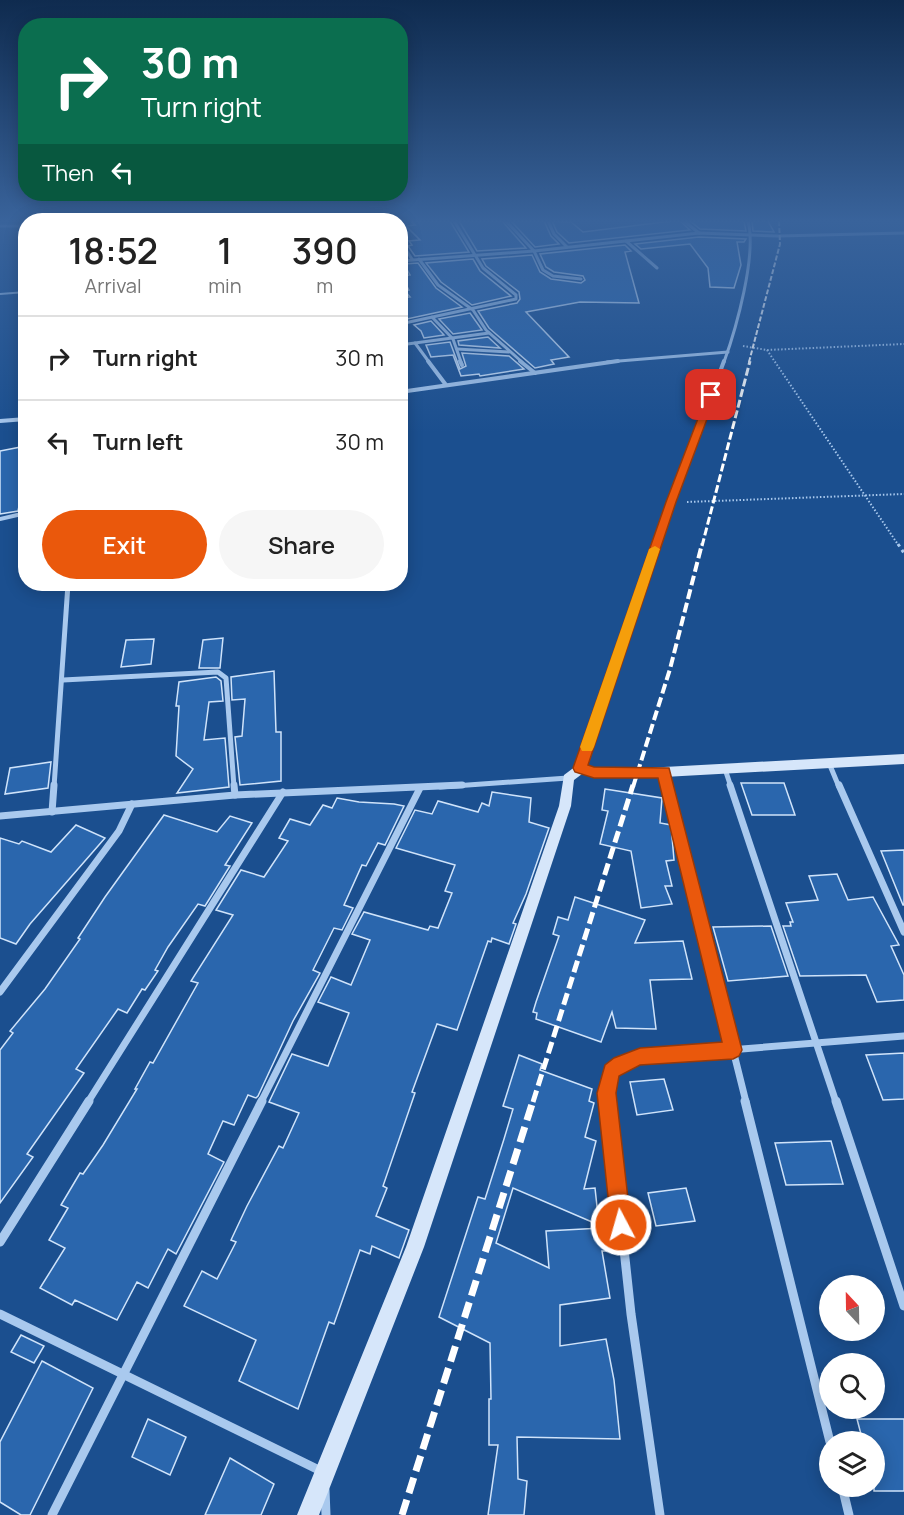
<!DOCTYPE html>
<style>
:root{--surface:#fff;--page:#f6f6f6;--text:#222;--muted:#767676;--line:#e0e0e0;--accent:#ea580c}
body{margin:0;font-family:Manrope,sans-serif;background:var(--page);color:var(--text);height:100vh;display:flex;flex-direction:column;font-size:22px;white-space:nowrap}
*{box-sizing:border-box;margin:0}
p{font-size:20px;color:var(--muted)}
.icon{flex:none;width:33px;height:33px;fill:none;stroke:currentColor;stroke-width:2;stroke-linecap:round;stroke-linejoin:round}
.map{position:relative;flex:1;overflow:hidden}
.panel{position:absolute;left:18px;top:213px;width:390px;height:378px;display:flex;flex-direction:column;background:var(--surface);border-radius:24px;box-shadow:0 3px 15px #0003}
.panel>*{flex:none}
.guide{position:absolute;left:18px;top:18px;width:390px;height:183px;border-radius:24px;box-shadow:0 3px 15px #0003;background:#0b6e4f;color:#fff;overflow:hidden}
.needle{width:39px;rotate:338deg}
.controls{position:absolute;left:819px;top:1275px;display:grid;gap:12px}
.controls a{display:grid;place-items:center;width:66px;height:66px;border-radius:50%;background:var(--surface);box-shadow:0 3px 15px #0003;font-size:30px}
.pin{position:absolute;display:grid;place-items:center;width:51px;height:51px;color:#fff;margin:-26px;border-radius:12px;box-shadow:0 3px 9px #0006}
.me{position:absolute;width:66px;margin:-33px;rotate:354deg;stroke-linejoin:round;filter:drop-shadow(0 0 4px #0008)}
.turn{display:flex;align-items:center;gap:21px;height:126px;padding:0 24px;font-size:27px}
.turn .icon{width:78px;height:78px;stroke-width:2.5}
.turn b{display:block;font-size:42px;line-height:51px}
.then{display:flex;align-items:center;height:57px;padding:0 24px;background:#0003;gap:12px;font-size:22px}
.eta{display:flex;justify-content:space-evenly;align-items:center;height:102px;text-align:center}
.eta b{font-size:36px;font-weight:600;line-height:42px}
.action{display:flex;gap:12px;margin-top:auto;padding:12px 24px}
.action a{flex:1;height:69px;border-radius:36px;background:var(--accent);color:#fff;font-size:24px;font-weight:600;line-height:69px;text-align:center}
.action a+a{background:var(--page);color:var(--text)}
ul{padding:0;list-style:none}
li{display:flex;align-items:center;gap:18px;height:84px;padding:0 24px;border-top:2px solid var(--line)}
li div{flex:1}
li b{display:block;font-size:22px}
li em{font-style:normal}
.map>svg:first-child{display:block}
.building{fill:#2a66ad;stroke:#cfe3fa;stroke-width:1.5}
.lines{fill:none;stroke-linecap:round;stroke-linejoin:round}
.path-far1{stroke:#a9c9ee;stroke-width:2;stroke-dasharray:1.5 2;stroke-linecap:butt}
.path{stroke:#a9c9ee;stroke-width:3;stroke-dasharray:3 4;stroke-linecap:butt}
.lane{stroke:#a9c9ee;stroke-width:2}
.street-far4{stroke:#a9c9ee;stroke-width:3}
.street-far3{stroke:#a9c9ee;stroke-width:4}
.street-far2{stroke:#a9c9ee;stroke-width:5}
.street-far1{stroke:#a9c9ee;stroke-width:7}
.street{stroke:#a9c9ee;stroke-width:9}
.secondary{fill:#d6e6fa;fill-rule:evenodd}
.rail-far4{stroke:#fff;stroke-width:2;stroke-dasharray:5 2;stroke-linecap:butt}
.rail-far3{stroke:#fff;stroke-width:3;stroke-dasharray:8 3;stroke-linecap:butt}
.rail-far2{stroke:#fff;stroke-width:4;stroke-dasharray:10 4;stroke-linecap:butt}
.rail-far1{stroke:#fff;stroke-width:5;stroke-dasharray:12 5;stroke-linecap:butt}
.rail{stroke:#fff;stroke-width:7;stroke-dasharray:16 7;stroke-linecap:butt}
.route{fill:#ea580c;stroke:#983908;stroke-width:1.5}
.slow{fill:#f59e0b}
</style>
<div class="map">
<svg width="904" height="1515" viewBox="0 0 904 1515">
<rect width="100%" height="100%" fill="#1b4f8f"/>
<g class="building">
<polygon points="411,221 450,221 469,252 415,256 408,246 412,245 409,241 420,240 406,226 415,225"/>
<polygon points="459,221 502,221 526,248 477,251"/>
<polygon points="511,221 544,221 551,236 559,244 535,247"/>
<polygon points="552,221 571,222 583,232 672,221 680,221 690,230 569,243 557,232"/>
<polygon points="690,221 744,221 746,231 700,229"/>
<polygon points="752,221 768,221 774,232 753,231"/>
<polygon points="699,237 746,239 744,242 737,242 741,265 734,288 710,287 708,268 690,244 641,249 635,244"/>
<polygon points="625,245 631,251 625,252 639,303 580,302 526,312 569,357 551,360 554,364 535,368 489,328 478,311 517,303 520,299 519,292 486,266 482,259 532,255 540,272 551,279 581,283 585,280 583,276 554,272 546,267 540,254"/>
<polygon points="473,259 480,271 511,296 472,305 441,282 426,263"/>
<polygon points="418,263 436,288 462,307 407,319 400,313 400,298 410,297 405,291 409,290 401,276 410,275 404,264"/>
<polygon points="470,313 482,330 453,334 439,319"/>
<polygon points="431,321 444,335 424,338 421,331 414,325"/>
<polygon points="488,337 500,348 459,345 458,341"/>
<polygon points="450,342 460,369 466,366 462,353 509,356 524,369 480,376 479,374 461,376 453,355 431,357 426,345"/>
<polygon points="26,446 26,474 18,511 0,514 0,451"/>
<polygon points="223,638 220,668 199,668 203,640"/>
<polygon points="154,639 151,664 121,667 126,640"/>
<polygon points="274,671 276,732 281,732 281,781 240,785 235,737 242,736 245,699 232,700 231,677"/>
<polygon points="216,677 221,681 223,701 209,702 204,740 225,738 229,787 177,793 193,769 176,756 179,706 176,706 179,682"/>
<polygon points="51,762 48,788 5,794 10,768"/>
<polygon points="741,783 784,783 795,815 752,815"/>
<polygon points="605,789 662,798 660,823 671,825 674,860 666,861 672,886 665,886 672,904 641,908 631,851 600,844 608,811 602,810"/>
<polygon points="492,792 531,798 529,822 549,828 526,894 513,923 516,924 509,944 492,938 491,942 488,941 457,1030 437,1024 412,1092 415,1093 383,1186 387,1188 376,1216 409,1230 399,1258 372,1246 370,1254 360,1250 334,1324 329,1322 298,1409 239,1381 256,1340 184,1306 202,1271 217,1279 236,1242 231,1240 247,1206 279,1146 283,1148 299,1113 269,1102 292,1054 328,1066 349,1013 318,1002 331,977 351,985 370,940 352,934 364,912 428,930 430,926 438,928 452,893 445,891 455,865 396,848 415,810 432,814 438,801 478,812 482,803 489,806"/>
<polygon points="337,798 359,802 394,804 404,806 385,845 378,843 366,866 362,865 344,905 353,908 342,930 334,928 313,970 320,973 293,1021 258,1096 256,1098 248,1095 234,1125 223,1121 208,1154 224,1162 176,1254 168,1249 148,1288 137,1282 117,1320 75,1300 72,1305 40,1288 65,1248 49,1240 68,1208 61,1205 80,1173 83,1174 103,1145 137,1089 135,1089 150,1062 153,1063 198,983 191,981 233,915 216,910 241,870 264,877 288,841 279,838 290,819 310,825 323,805 332,808"/>
<polygon points="164,815 217,832 230,816 252,823 225,865 230,866 205,906 198,904 168,947 155,970 158,971 145,990 142,989 127,1013 118,1009 76,1069 84,1073 27,1154 33,1157 0,1203 0,1050 13,1033 10,1031 45,989 80,939 78,938 105,897"/>
<polygon points="76,825 105,838 30,924 16,944 0,938 0,838 19,844 22,841 51,852"/>
<polygon points="904,850 904,905 903,905 881,851"/>
<polygon points="837,874 848,900 873,897 899,945 891,946 904,975 904,1000 877,1002 866,975 800,976 783,926 791,926 790,922 793,922 786,903 818,900 809,876"/>
<polygon points="575,897 645,920 635,943 683,941 692,979 650,980 656,1029 616,1028 612,1012 601,1042 536,1019 537,1013 533,1012 536,1002 559,936 553,934 558,917 568,920"/>
<polygon points="771,926 788,976 728,981 713,927"/>
<polygon points="904,1053 904,1099 883,1100 866,1055"/>
<polygon points="519,1055 542,1064 540,1070 592,1089 589,1101 594,1103 585,1137 596,1141 584,1189 595,1188 599,1225 513,1188 496,1243 549,1268 546,1231 602,1228 606,1251 602,1251 610,1298 560,1305 560,1346 606,1339 614,1380 620,1439 517,1437 518,1479 527,1481 524,1515 488,1515 498,1445 489,1445 489,1399 491,1399 490,1343 439,1317 478,1197 485,1199 504,1139 513,1109 503,1106"/>
<polygon points="664,1079 673,1110 637,1115 630,1082"/>
<polygon points="831,1141 843,1184 786,1185 775,1143"/>
<polygon points="686,1188 695,1221 656,1226 648,1193"/>
<polygon points="21,1335 44,1346 34,1363 11,1352"/>
<polygon points="42,1361 93,1388 30,1515 21,1515 0,1502 0,1442"/>
<polygon points="148,1419 186,1437 170,1475 132,1457"/>
<polygon points="857,1419 904,1419 904,1491 874,1491 874,1442 863,1442"/>
<polygon points="230,1458 274,1484 261,1515 205,1515"/>
</g>
<g class="lines">
<g class="path-far1">
<polyline points="743,346 767,350 904,344"/>
<polyline points="767,350 899,546"/>
<polyline points="687,502 904,494"/>
</g>
<polyline class="path" points="898,544 904,553"/>
<polyline class="lane" points="0,294 26,292"/>
<g class="street-far4">
<polyline points="506,221 534,251 543,270 553,276 581,279"/>
<polyline points="548,221 554,234 567,247"/>
<polyline points="684,221 699,233"/>
<polyline points="0,226 26,226"/>
<polyline points="400,241 412,259"/>
<polyline points="626,241 657,268"/>
<polyline points="419,259 438,285 473,310 486,330 522,362"/>
<polyline points="400,261 534,251 699,233 778,236 904,233"/>
<polyline points="432,317 453,339 461,362"/>
<polyline points="400,324 516,299 516,295 483,268 454,221"/>
<polyline points="415,343 429,362"/>
<polyline points="400,345 489,333"/>
<polyline points="457,349 509,352"/>
<polyline points="607,362 728,352"/>
<path d="M724 362C736 329 757 255 748 221"/>
</g>
<g class="street-far3">
<polyline points="428,361 446,385"/>
<polyline points="460,361 462,365"/>
<polyline points="520,361 535,373"/>
<polyline points="400,392 618,361"/>
<polyline points="0,421 26,419"/>
<polyline points="0,519 26,513"/>
<polyline points="656,546 724,361"/>
</g>
<g class="street-far2">
<polyline points="63,680 218,672 226,678 234,787"/>
<polyline points="829,763 839,787"/>
<polyline points="580,768 657,544"/>
<polyline points="725,769 731,787"/>
<polyline points="664,772 668,787"/>
<polyline points="54,787 68,584"/>
<polyline points="440,787 568,778"/>
</g>
<g class="street-far1">
<polyline points="234,785 235,795"/>
<polyline points="667,785 746,1102"/>
<polyline points="730,785 836,1102"/>
<polyline points="839,785 904,932"/>
<polyline points="52,812 54,785"/>
<polyline points="0,816 235,795 462,785"/>
<polyline points="0,992 119,831 132,804"/>
<polyline points="88,1102 283,792"/>
<polyline points="261,1102 420,788"/>
<polyline points="608,1102 607,1093 611,1071 620,1064 641,1057 904,1036"/>
</g>
<g class="street">
<polyline points="608,1101 631,1314 660,1515"/>
<polyline points="745,1101 830,1442"/>
<polyline points="836,1101 904,1306"/>
<polyline points="0,1242 89,1101"/>
<polyline points="0,1314 323,1472"/>
<polyline points="842,1486 849,1515"/>
<polyline points="325,1490 326,1515"/>
<polyline points="52,1515 262,1101"/>
</g>
<polygon class="secondary" points="904,754 904,764 664,777 594,778 582,774 574,780 571,806 424,1247 319,1515 297,1515 406,1247 559,806 564,775 580,763 594,768 664,767"/>
<polyline class="rail-far4" points="749,362 780,244 779,221"/>
<polyline class="rail-far3" points="702,546 750,361"/>
<polyline class="rail-far2" points="633,787 670,669 702,544"/>
<polyline class="rail-far1" points="533,1102 633,785"/>
<polyline class="rail" points="402,1515 533,1101"/>
</g>
<linearGradient id="sky" x2="0" y2="1"><stop stop-color="#0f2b4f"/><stop offset="0.51" stop-color="#39639b"/><stop offset="1" stop-color="#39639b" stop-opacity="0"/></linearGradient>
<rect width="904" height="433" fill="url(#sky)"/>
<polygon class="route" points="711,392 716,395 676,502 588,765 594,767 669,768 742,1050 739,1056 733,1059 640,1065 619,1076 616,1093 631,1225 628,1232 621,1235 614,1232 611,1225 597,1093 605,1065 614,1058 640,1048 722,1042 658,778 594,778 575,772 573,768 666,502 707,395"/>
<polygon class="slow" points="655,546 660,549 594,747 592,751 582,751 580,747 649,549"/>
</svg>
<div class="controls">
<a><svg class="needle" viewBox="-14 -14 28 28"><path d="M0-13l5 13h-10z" fill="#e53935"/><path d="M0 13l5-13h-10z" fill="#767676"/></svg></a>
<a><svg class="icon" aria-label="search" viewBox="0 0 24 24"><circle cx="10" cy="10" r="6"/><path d="M15 15l6 6"/></svg></a>
<a><svg class="icon" aria-label="layers" viewBox="0 0 24 24"><path d="M12 4l9 5-9 5-9-5zM3 14l9 5 9-5"/></svg></a>
</div>
<div class="pin" style="left:711px;top:395px;background:#d93025"><svg class="icon" aria-label="arrive" viewBox="0 0 24 24"><path d="M6 21V4h12l-3 4 3 4H6"/></svg></div>
<svg class="me" style="left:621px;top:1225px" viewBox="-20 -20 40 40"><circle r="17" fill="#ea580c" stroke="#fff" stroke-width="3"/><path d="M0-11L8 9 0 5-8 9z" fill="#fff"/></svg>
<div class="guide">
<div class="turn"><svg class="icon" aria-label="right" viewBox="0 0 24 24"><path d="M7 20v-9h11M14 6l5 5-5 5"/></svg><div><b>30 m</b>Turn right</div></div>
<div class="then">Then<svg class="icon" aria-label="left" viewBox="0 0 24 24"><path d="M17 20v-9H6M10 6l-5 5 5 5"/></svg></div>
</div>
<section class="panel">
<div class="eta">
<div><b>18:52</b><p>Arrival</p></div>
<div><b>1</b><p>min</p></div>
<div><b>390</b><p>m</p></div>
</div>
<ul>
<li><svg class="icon" aria-label="right" viewBox="0 0 24 24"><path d="M7 20v-9h11M14 6l5 5-5 5"/></svg><div><b>Turn right</b></div><em>30 m</em></li>
<li><svg class="icon" aria-label="left" viewBox="0 0 24 24"><path d="M17 20v-9H6M10 6l-5 5 5 5"/></svg><div><b>Turn left</b></div><em>30 m</em></li>
</ul>
<div class="action"><a>Exit</a><a>Share</a></div>
</section>
</div>
